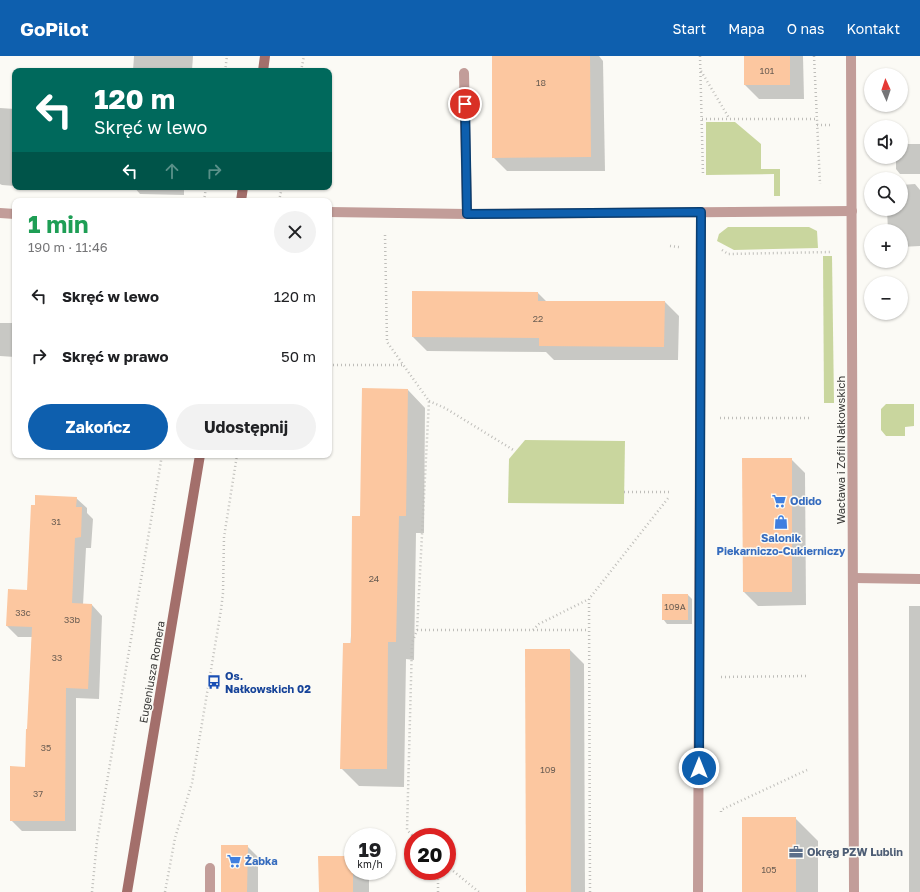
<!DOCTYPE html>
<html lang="pl">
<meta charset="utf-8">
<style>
:root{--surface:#fff;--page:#f2f2f2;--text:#202124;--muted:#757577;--accent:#0e5fae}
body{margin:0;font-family:"Golos Text",sans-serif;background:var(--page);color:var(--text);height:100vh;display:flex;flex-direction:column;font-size:15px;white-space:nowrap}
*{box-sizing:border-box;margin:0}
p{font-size:13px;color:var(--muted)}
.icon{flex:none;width:22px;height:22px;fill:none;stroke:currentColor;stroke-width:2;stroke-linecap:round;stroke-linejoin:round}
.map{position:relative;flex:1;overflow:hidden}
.drawer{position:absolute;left:12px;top:142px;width:320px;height:260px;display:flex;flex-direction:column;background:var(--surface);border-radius:8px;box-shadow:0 1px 3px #0004}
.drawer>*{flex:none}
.hud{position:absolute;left:12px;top:12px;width:320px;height:122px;border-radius:8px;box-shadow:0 1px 3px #0004;background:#00695c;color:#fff;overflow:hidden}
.needle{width:26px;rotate:357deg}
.tools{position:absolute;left:864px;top:12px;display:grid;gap:8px}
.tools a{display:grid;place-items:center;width:44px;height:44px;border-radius:50%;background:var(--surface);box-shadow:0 1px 3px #0004;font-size:20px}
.speed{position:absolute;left:344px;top:772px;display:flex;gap:8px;font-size:20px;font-weight:700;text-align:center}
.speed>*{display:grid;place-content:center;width:52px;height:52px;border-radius:50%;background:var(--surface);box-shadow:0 1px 3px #0004;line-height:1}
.speed small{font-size:10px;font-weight:400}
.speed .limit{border:6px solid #d22;background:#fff;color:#111}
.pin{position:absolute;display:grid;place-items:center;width:34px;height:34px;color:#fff;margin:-17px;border:2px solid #fff;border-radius:50%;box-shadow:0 1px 4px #0007}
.me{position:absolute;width:44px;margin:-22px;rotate:0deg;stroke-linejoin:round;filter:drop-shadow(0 0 3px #0008)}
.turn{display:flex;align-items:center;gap:14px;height:84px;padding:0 16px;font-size:18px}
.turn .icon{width:52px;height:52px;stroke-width:2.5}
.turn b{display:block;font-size:28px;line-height:34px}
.lanes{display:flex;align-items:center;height:38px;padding:0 16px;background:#0003;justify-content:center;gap:20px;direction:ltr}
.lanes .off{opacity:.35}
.round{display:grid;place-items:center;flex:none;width:42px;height:42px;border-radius:21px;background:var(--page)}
.head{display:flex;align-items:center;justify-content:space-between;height:68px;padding:0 16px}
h1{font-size:24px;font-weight:700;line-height:30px;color:#1e9e55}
.primary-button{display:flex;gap:8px;margin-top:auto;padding:8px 16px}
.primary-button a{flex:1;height:46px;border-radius:24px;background:var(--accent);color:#fff;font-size:16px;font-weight:700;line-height:46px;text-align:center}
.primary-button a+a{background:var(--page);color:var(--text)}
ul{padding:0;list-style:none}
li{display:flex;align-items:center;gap:12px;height:60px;padding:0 16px}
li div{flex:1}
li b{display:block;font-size:15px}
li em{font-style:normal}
header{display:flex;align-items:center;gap:24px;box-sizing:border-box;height:56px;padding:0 20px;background:var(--accent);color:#fff}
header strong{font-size:19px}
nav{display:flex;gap:22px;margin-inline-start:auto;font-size:14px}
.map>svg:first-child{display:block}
.green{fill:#c9d69e}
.shadow{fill:#0003}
.building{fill:#fcc7a0}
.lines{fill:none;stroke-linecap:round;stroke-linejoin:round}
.path{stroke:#bfbeba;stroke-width:2.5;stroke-dasharray:1 3;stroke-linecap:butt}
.lane{stroke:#c29d99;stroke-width:10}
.street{stroke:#c29d99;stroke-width:10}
.secondary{stroke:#a36f6b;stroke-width:10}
.route-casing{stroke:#093e71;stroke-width:10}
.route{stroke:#0e5fae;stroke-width:7}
.labels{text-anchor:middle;stroke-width:3;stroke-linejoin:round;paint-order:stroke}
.number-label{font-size:9px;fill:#6b5e53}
.street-label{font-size:11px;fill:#3b3b39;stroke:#fbfaf5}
.shop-label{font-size:11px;font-weight:bold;fill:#366cbe;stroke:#fbfaf5;text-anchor:start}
.transit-label{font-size:11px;font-weight:bold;fill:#164399;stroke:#fbfaf5;text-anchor:start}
.service-label{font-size:11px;font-weight:bold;fill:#4e5e75;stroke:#fbfaf5;text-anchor:start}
</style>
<header>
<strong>GoPilot</strong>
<nav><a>Start</a><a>Mapa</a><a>O nas</a><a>Kontakt</a></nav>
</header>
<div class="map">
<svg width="920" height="836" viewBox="0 0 920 836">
<rect width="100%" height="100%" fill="#fbfaf5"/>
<g class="green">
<polygon points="706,66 735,66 761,88 761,113 780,113 780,140 774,140 774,118 706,119"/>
<polygon points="728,171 809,171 817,175 818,192 734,194 717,185 719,178"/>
<polygon points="823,200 832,200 834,347 824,347"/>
<polygon points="886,348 914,348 914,370 905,371 905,380 886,380 881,374 881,353"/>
<polygon points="525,384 625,385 624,448 508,447 509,403"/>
</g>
<g class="shadow">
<polygon points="134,0 193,0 192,15 133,15"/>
<polygon points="514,0 599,0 603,5 605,115 507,115 493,101"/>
<polygon points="745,0 803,0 804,43 759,43 745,29"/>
<polygon points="0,52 15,53 15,130 2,129 0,128"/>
<polygon points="901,88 920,88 920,118 900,118 896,113 896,101 901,101"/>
<polygon points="915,128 920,134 920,190 901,191 901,175 888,175 887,153 901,153 901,129"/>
<polygon points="134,131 184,131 184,139 140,138"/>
<polygon points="538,237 547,246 665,246 679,260 678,304 554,304 546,296 427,295 413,281"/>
<polygon points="0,267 15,267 15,301 0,300"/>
<polygon points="408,334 425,352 424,477 416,477 414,604 406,603 404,731 359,730 341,712 360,461"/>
<polygon points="83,399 136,399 136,401"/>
<polygon points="791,403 805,417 806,549 758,550 744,536"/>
<polygon points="76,442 87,452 87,457 93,463 91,492 86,492 83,549 92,549 102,560 99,643 76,642 76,775 22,775 11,764 26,712 32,581 18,581 7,570 28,535"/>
<polygon points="688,539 692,543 692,568 667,568 663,563"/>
<rect x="909" y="550" width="11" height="286"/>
<polygon points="570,594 584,608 585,836 527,836"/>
<polygon points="795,762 818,785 818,836 743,836"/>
<polygon points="247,790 258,801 258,836 222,836"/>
<polygon points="353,801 353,815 369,815 369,836 320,836"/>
</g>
<g class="building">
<polygon points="492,0 590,0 591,101 492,102"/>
<rect x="744" y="0" width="46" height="29"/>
<polygon points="412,235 538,236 538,245 665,245 664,291 539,290 539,282 412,281"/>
<polygon points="362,332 408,333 406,460 399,460 396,586 388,586 387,713 340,713 343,587 351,587 352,460 360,460"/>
<polygon points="742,402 792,402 792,536 743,536"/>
<polygon points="35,439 77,441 76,451 82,451 81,481 75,482 72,547 92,548 88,633 66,632 65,765 10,765 10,710 25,711 26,673 27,673 32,571 6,570 8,533 27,534 31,449 35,449"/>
<rect x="662" y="538" width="26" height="26"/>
<polygon points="525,593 570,593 571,836 526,836"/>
<rect x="742" y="761" width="54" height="75"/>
<polygon points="221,789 248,789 247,836 221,836"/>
<polygon points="318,800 353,800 353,836 319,836"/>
</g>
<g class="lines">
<g class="path">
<polyline points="700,0 703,119"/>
<polyline points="814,0 820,128"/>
<polyline points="225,15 227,0"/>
<polyline points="301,15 304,0"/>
<polyline points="701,15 729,62"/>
<polyline points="702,63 817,63"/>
<polyline points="817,69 830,69"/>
<polyline points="204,145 206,131"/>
<polyline points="279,145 282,131"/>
<polyline points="385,179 387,286 429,345 417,574 412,587 407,774 414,781"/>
<polyline points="670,190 679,191"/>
<polyline points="722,194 728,198 832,196"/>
<polyline points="329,309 403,309"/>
<polyline points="429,345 445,352 515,395"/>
<polyline points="720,362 809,362"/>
<polyline points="624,436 669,436"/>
<polyline points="417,574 589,574"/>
<polyline points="533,574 539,568 589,543"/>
<polyline points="721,621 807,620"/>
<polyline points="721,756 721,754 807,714"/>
<polyline points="447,810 479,836"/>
<polyline points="438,815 438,836"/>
<polyline points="92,836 97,785 162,399"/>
<polyline points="165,836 175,782 192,727 221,554 223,537 224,481 237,399"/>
<polyline points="590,836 589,543 669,441"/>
</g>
<g class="lane">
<polyline points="464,17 467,158"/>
<polyline points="0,157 15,158"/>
<polyline points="854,522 920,523"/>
<polyline points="210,836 210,812"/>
<polyline points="698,836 701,156"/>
</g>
<g class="street">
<polyline points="851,0 854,836"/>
<polyline points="329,156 467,158 852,155"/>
</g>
<g class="secondary">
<polyline points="263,15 265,0"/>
<polyline points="241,145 243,131"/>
<polyline points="127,836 200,399"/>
</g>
</g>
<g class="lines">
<defs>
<polyline id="route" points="465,48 467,158 701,156 699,712"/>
</defs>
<use href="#route" class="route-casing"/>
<use href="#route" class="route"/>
</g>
<defs>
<symbol id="supermarket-bare" viewBox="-9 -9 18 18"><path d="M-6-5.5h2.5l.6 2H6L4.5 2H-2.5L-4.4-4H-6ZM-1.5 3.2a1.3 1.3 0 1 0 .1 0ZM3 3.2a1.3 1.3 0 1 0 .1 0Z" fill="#3f7fe0" stroke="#fbfaf5" stroke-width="2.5" paint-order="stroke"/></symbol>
<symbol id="shop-bare" viewBox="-9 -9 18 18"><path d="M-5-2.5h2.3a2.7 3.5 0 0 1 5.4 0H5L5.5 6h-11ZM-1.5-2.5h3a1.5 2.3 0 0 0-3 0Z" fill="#3f7fe0" stroke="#fbfaf5" stroke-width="2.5" paint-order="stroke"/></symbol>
<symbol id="bus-bare" viewBox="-9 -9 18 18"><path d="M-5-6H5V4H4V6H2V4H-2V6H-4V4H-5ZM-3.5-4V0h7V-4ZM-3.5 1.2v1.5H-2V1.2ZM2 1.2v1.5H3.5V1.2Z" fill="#1a4fb4" stroke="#fbfaf5" stroke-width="2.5" paint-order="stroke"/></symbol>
<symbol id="office-bare" viewBox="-9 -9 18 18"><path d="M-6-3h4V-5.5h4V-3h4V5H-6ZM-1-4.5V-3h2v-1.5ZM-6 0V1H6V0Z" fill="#5c6f8a" stroke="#fbfaf5" stroke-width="2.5" paint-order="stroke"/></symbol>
</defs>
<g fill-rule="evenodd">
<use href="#supermarket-bare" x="769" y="435" width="20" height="20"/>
<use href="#shop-bare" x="771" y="456" width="20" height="20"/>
<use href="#bus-bare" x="204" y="616" width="20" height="20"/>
<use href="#office-bare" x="786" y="786" width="20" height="20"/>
<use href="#supermarket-bare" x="224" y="795" width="20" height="20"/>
</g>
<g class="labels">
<g class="number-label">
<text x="767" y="18">101</text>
<text x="541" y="30">18</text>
<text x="538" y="266">22</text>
<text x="56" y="469">31</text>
<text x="374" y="526">24</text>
<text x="675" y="554">109A</text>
<text x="23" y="560">33c</text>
<text x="72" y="567">33b</text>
<text x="57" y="605">33</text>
<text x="46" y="695">35</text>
<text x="548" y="717">109</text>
<text x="38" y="741">37</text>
<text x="769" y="817">105</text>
</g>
<g class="street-label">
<text transform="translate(841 394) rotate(-90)" y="4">Wacława i Zofii Nałkowskich</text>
<text transform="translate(152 616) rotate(-80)" y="4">Eugeniusza Romera</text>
</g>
<g class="shop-label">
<text x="790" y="449">Odido</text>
<text x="781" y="486" text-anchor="middle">Salonik<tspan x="781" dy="13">Piekarniczo-Cukierniczy</tspan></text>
<text x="245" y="809">Żabka</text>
</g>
<g class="transit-label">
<text x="225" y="624">Os.<tspan x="225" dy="13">Nałkowskich 02</tspan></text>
</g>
<g class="service-label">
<text x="807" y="800">Okręg PZW Lublin</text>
</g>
</g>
</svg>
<div class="tools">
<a><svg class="needle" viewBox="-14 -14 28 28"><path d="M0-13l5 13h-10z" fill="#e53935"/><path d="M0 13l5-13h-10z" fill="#757577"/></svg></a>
<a><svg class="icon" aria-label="sound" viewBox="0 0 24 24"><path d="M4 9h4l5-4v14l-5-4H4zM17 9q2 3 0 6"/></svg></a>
<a><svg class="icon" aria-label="search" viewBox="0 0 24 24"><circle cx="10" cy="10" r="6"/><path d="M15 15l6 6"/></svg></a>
<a>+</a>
<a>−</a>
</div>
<div class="speed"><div>19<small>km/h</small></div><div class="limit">20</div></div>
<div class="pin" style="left:465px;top:48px;background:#d93025"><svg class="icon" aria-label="arrive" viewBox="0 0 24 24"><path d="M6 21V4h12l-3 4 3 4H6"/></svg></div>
<svg class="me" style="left:699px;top:712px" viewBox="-20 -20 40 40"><circle r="17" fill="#0e5fae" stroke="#fff" stroke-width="3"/><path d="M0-11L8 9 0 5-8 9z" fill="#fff"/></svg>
<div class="hud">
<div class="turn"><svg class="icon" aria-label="left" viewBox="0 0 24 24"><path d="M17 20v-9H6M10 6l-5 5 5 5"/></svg><div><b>120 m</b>Skręć w lewo</div></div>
<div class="lanes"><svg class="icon" aria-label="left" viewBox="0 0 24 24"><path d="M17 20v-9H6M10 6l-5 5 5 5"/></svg><svg class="icon off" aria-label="ahead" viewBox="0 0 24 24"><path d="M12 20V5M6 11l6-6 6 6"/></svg><svg class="icon off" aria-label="right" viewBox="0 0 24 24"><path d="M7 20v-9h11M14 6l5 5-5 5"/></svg></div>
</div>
<section class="drawer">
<div class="head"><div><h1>1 min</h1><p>190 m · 11:46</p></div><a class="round"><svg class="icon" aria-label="close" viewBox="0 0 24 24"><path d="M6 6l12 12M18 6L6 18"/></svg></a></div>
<ul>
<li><svg class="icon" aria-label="left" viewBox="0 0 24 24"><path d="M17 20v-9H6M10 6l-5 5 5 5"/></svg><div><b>Skręć w lewo</b></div><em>120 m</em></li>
<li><svg class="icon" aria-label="right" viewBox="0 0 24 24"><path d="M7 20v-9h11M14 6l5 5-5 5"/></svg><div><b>Skręć w prawo</b></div><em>50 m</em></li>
</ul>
<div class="primary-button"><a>Zakończ</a><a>Udostępnij</a></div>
</section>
</div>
